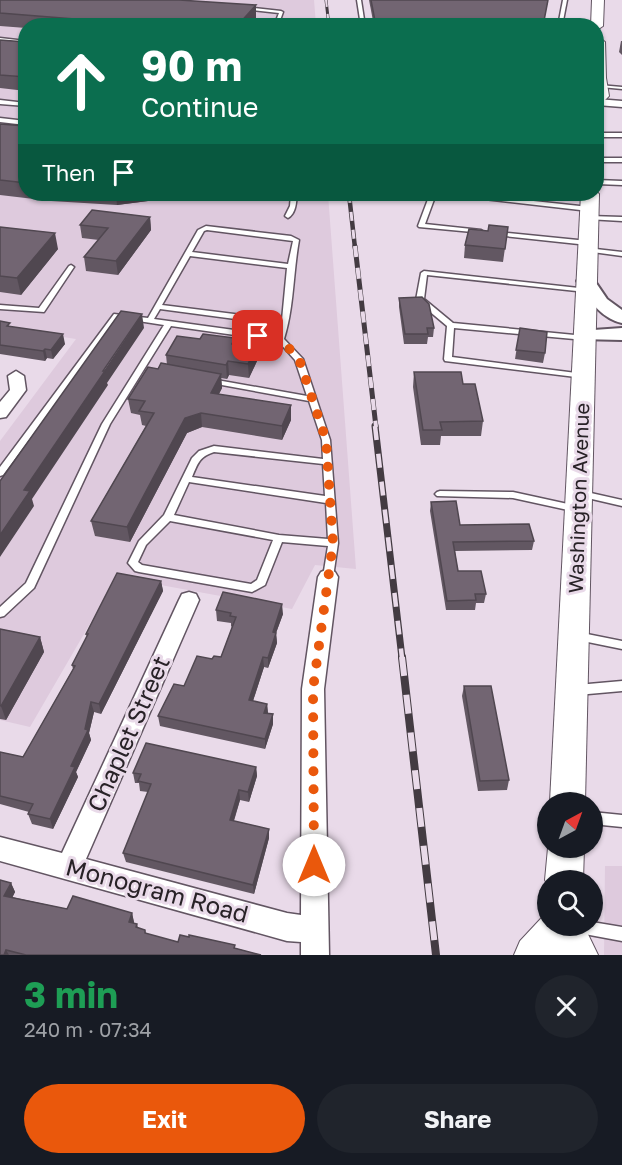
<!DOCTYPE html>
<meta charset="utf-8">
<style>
:root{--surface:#171b24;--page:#20242c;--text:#f1f3f6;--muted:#9ea1a6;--accent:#ea580c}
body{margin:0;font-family:"Golos Text",sans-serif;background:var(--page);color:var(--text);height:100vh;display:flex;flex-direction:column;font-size:22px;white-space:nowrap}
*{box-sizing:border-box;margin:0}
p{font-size:20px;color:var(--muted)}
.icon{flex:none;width:33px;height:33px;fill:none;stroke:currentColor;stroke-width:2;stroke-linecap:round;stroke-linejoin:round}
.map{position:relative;height:955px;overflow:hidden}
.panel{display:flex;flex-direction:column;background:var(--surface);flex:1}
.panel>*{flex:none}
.banner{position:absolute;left:18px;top:18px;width:586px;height:183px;border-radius:24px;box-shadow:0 2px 4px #0004;background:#0b6e4f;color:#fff;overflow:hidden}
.needle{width:39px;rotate:41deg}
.buttons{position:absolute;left:537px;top:792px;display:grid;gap:12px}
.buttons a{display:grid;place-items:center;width:66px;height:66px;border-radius:50%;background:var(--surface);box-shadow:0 2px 4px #0004;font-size:30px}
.pin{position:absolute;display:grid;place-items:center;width:51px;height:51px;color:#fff;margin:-26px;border-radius:12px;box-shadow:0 3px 9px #0006}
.me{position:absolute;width:66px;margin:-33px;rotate:0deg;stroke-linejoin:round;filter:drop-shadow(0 0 4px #0008)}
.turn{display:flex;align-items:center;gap:21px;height:126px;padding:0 24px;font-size:27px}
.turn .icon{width:78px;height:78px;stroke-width:2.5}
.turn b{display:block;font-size:42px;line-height:51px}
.then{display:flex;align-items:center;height:57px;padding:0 24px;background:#0003;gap:12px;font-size:22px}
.round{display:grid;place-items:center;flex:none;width:63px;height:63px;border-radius:32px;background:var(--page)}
.head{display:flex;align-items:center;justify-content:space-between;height:102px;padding:0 24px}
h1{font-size:36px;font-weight:700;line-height:45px;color:#1e9e55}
.button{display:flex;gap:12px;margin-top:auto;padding:12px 24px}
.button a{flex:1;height:69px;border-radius:36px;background:var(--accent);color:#fff;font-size:24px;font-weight:700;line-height:69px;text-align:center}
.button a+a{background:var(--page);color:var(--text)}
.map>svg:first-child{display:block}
.built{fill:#decadd}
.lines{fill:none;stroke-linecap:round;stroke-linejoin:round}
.service-casing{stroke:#625562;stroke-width:3}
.minor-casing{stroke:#625562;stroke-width:3}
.tertiary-casing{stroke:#625562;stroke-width:4}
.secondary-casing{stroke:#625562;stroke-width:2}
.service{fill:#fff;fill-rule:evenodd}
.minor{fill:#fff;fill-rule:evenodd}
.tertiary{fill:#fff;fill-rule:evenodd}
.secondary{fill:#fff;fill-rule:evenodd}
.rail-far4-casing{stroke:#433b42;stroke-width:3}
.rail-far3-casing{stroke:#433b42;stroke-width:4.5}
.rail-far2-casing{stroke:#433b42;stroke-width:5}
.rail-far1-casing{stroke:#433b42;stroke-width:7}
.rail-casing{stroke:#433b42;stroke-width:8}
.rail-far4{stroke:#e9dae9;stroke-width:2;stroke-dasharray:7;stroke-linecap:butt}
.rail-far3{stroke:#e9dae9;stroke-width:3;stroke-dasharray:9;stroke-linecap:butt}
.rail-far2{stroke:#e9dae9;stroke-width:4;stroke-dasharray:11;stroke-linecap:butt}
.rail-far1{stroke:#e9dae9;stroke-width:4.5;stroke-dasharray:14;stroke-linecap:butt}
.rail{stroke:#e9dae9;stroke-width:6;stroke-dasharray:19;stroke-linecap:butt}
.wall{fill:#625762}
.shaded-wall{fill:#504750}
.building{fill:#726572;stroke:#504750;stroke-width:1.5}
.route{stroke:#ea580c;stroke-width:10;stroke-dasharray:0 18}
.labels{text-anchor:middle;stroke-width:6;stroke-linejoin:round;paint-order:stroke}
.street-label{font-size:20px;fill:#282227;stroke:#e9dae9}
.near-street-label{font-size:24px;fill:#282227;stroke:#e9dae9}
</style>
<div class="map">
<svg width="622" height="955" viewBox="0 0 622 955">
<rect width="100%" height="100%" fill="#e9dae9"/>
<g class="built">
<polygon points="0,0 314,0 316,25 26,26 26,194 328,194 356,569 315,565 292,609 117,577 30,727 0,720 0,441 76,339 0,327"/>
<polygon points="605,866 622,866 622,955 604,955"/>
</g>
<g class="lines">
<defs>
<g id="service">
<polygon points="357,0 361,0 365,26 361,26"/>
<polygon points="563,0 567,0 562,26 558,26"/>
<polygon points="245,7 281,11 283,12 278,26 274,26 279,13 244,9"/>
<polygon points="0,38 26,41 26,43 0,40"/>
<polygon points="599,85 622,87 622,89 601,87 599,87"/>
<polygon points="0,100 26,103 26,106 0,104"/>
<polygon points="0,118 26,121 26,125 0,122"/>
<rect x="597" y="133" width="25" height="4"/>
<rect x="597" y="158" width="25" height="4"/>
<polygon points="597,180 622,181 622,185 597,184"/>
<path d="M291 194H297C296 203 296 213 288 218L285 216 290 206Z"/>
<polygon points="430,194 436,194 425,224 481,230 484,232 483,233 419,227 418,226"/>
<polygon points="455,194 469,194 589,207 592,209 589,211 458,196"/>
<polygon points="589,216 622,217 622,221 587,219 586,218"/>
<path d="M206 226 291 236 299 240C293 273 294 307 284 339L303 359 330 440 338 543 333 577 332 580H324L323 577 328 546 282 542 265 585 252 592 139 572 135 571 128 563 139 541 164 515 192 458 199 451 214 446 323 459 322 440 309 401 211 383 207 381 211 379 307 396 295 360 278 341 171 326 110 424 34 588 4 616 0 617V607L26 583 102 424 164 325 119 318 3 475 0 476V467L114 314 148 318 198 230ZM207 230 293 241 288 264 192 252 204 231ZM190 256 287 268 282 320 162 305ZM160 309 281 325 277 336 154 319ZM214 452 323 464 325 496 192 477C198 463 199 457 214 452ZM189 482 326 503 328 539 279 535 174 515ZM170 521 273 540 257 580 251 584 142 565 138 562 146 545Z"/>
<polygon points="497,232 588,241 591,243 588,245 495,235 494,234"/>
<polygon points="587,248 622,252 622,256 585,251 585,249"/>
<polygon points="71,265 74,267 44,312 0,309 0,305 39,308 69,266"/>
<polygon points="424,271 588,289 588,291 586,292 427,275 424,299 453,323 585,336 589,338 585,340 454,328 452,357 584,374 588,376 584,378 445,361 444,359 447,326 416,300 421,273"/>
<polygon points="440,491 513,492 577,506 582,509 577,512 513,498 437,496 435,494 437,492"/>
<polygon points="582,491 622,500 622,506 579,496 577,494 579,492"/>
<polygon points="577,632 622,641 622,649 573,639 572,636 573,633"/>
<polygon points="622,681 622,691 577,695 573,693 571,690 573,687 577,685"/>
<polygon points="592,812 622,815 622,827 592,824"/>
<polygon points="592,922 622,927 622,941 579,933 574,931 572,926 592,926"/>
</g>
<g id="minor">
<polygon points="597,99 622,101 622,107 597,105"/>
<polygon points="16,371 24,376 26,390 6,417 0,418 0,402 10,390 8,376"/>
<polygon points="328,569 335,572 338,577 324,689 329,955 301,955 301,942 287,941 0,861 0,837 62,853 179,600 182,594 189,592 196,594 199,600 86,859 287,913 301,915 302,689 318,577 321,572"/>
</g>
<g id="tertiary">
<path d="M586 276 592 277 607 299 622 310V323C600 318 589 299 577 281L580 277Z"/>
<polygon points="622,328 622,340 579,339 577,335 579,331"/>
</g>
<g id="secondary">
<polygon points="592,0 604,0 603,26 597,30 597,26 591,26"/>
<polygon points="597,36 605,42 606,78 609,96 602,103 597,104"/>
<polygon points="597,192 599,194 585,802 550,802 581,194"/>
<polygon points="548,848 584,848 583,880 548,880 548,885 545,880"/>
<polygon points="548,911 548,926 584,926 598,955 514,955 520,941"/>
</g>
</defs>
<use href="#service" class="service-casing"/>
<use href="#minor" class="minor-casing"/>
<use href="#tertiary" class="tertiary-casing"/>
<use href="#secondary" class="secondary-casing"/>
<use href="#service" class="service"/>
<use href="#minor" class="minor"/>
<use href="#tertiary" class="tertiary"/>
<use href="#secondary" class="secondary"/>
<defs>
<polyline id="rail-far4" points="326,0 329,26"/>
<polyline id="rail-far3" points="349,194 355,248"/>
<polyline id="rail-far2" points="355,246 376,427"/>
<polyline id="rail-far1" points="375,426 402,658"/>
<polyline id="rail" points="402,657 436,955"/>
</defs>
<use href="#rail-far4" class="rail-far4-casing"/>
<use href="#rail-far3" class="rail-far3-casing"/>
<use href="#rail-far2" class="rail-far2-casing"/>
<use href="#rail-far1" class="rail-far1-casing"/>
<use href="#rail" class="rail-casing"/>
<use href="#rail-far4" class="rail-far4"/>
<use href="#rail-far3" class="rail-far3"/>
<use href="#rail-far2" class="rail-far2"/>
<use href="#rail-far1" class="rail-far1"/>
<use href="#rail" class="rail"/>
</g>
<g class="wall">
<polygon points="0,0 256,18 249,26 26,26 26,28 0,26"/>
<polygon points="369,0 548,0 543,26 374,26"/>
<polygon points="0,40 26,42 26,91 0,88"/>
<polygon points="621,41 622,41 622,55 619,52"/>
<polygon points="0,124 26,126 26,194 195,194 179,197 117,205 51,201 0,195"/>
<polygon points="150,217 151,230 118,275 86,271 84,257 99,240 82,238 80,225"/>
<polygon points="0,227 58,249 21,295 0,292"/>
<polygon points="508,227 503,262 464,258 465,245 488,231"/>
<polygon points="399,298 434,328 433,337 428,337 427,344 404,344 399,307"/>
<polygon points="0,321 11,327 65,344 53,359 47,358 45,361 0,354"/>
<polygon points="520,328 545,353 543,363 515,359"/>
<polygon points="236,344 257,361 249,378 229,375 227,379 221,378 222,388 219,394 291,420 282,440 202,427 187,433 130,542 95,536 91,521 146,426 142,425 140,415 131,413 128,399 158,369 167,365 166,355"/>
<polygon points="414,372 463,384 483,421 481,436 441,436 440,445 421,445 413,387"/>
<polygon points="431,502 460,525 534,541 532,550 455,551 458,571 486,594 484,603 476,603 475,610 446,610 430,511"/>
<polygon points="161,581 163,591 101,714 94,712 89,733 91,740 76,772 78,777 53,829 32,824 28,814 29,812 0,804 0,752 23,757 73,669 72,665 87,637 86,634"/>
<polygon points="216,610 283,614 276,633 277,643 268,668 264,667 253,701 267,704 268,713 273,724 265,749 160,726 158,716 184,686 212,659 221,657 232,627 231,626 231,623 217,621"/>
<polygon points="0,629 40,637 44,652 6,720 0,719"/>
<polygon points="464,686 509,780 507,790 478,791 462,696"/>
<polygon points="256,767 257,776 249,802 240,800 234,821 269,838 254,894 126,862 123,853 148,792 140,791 139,783 135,783 133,773"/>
<polygon points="11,883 15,892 12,897 67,909 132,913 134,923 137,924 138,928 145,930 146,934 178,942 189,937 235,945 235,948 261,955 0,955"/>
</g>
<g class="shaded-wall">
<polygon points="256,5 256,18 249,26 237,26"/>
<polygon points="116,194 195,194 179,197 117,205"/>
<polygon points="150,217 151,230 118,275 116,261"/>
<polygon points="55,233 58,249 21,295 17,278"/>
<polygon points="142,314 144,328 107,383 108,385 32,499 34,506 0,557 0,535 24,490"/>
<polygon points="63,334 65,344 53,359 51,350"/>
<polygon points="256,347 257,361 249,378 248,364"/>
<polygon points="45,349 47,358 45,361 43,351"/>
<polygon points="228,361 229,375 227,379 226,365"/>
<polygon points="221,374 222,388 212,407 211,393"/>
<polygon points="291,405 291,420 282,440 282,426"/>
<polygon points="201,413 202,427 187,433 130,542 127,527 185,418"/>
<polygon points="161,581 163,591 101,714 99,704"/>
<polygon points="282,604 283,614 276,633 277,643 268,668 268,658 273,632"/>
<polygon points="40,637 44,652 6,720 1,706"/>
<polygon points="263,657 264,667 250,710 249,700"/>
<polygon points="91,702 94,712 89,733 91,740 76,772 78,777 53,829 50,819 85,729"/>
<polygon points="267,704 268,714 264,713"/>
<polygon points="273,714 273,724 265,749 265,739"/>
<polygon points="256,767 257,776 249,802 248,792"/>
<polygon points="239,790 240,800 231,829 230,820"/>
<polygon points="269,829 269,838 254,894 253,885"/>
<polygon points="11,883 15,892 9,905 4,896"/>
<polygon points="132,913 134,922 131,931 129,922"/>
<polygon points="6,950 9,955 4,955"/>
</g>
<g class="building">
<polygon points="0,0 179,0 256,5 237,26 162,26 0,13"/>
<polygon points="371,0 548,0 543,26 376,26"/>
<polygon points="0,40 26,42 26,77 0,75"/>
<polygon points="0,124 26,126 26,183 0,180"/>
<polygon points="92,210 150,217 116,261 84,257 108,228 80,225"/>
<polygon points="489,225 508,227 505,249 465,245 469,229 488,231"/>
<polygon points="0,227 55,233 17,278 0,276"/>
<polygon points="422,297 429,304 434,328 427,328 428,334 405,334 399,298"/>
<polygon points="121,311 142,314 103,371 105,371 24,490 30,491 0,535 0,481"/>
<polygon points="0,321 10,323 7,326 63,334 51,350 45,349 43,351 0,345"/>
<polygon points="520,328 547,332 545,353 516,350"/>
<polygon points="203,334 235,338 232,344 256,347 248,364 228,361 226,365 166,355 177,336 200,339"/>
<polygon points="161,363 221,374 211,393 291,405 282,426 201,413 185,418 127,527 91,521 154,413 139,411 145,401 128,399 148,367 158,369"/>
<polygon points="414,372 461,372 463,384 475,384 483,421 440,422 442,430 423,430"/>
<polygon points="456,501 460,525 529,524 534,541 453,542 458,571 481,571 486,594 475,594 476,600 447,601 431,502"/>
<polygon points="117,573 161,581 99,704 91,702 85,729 88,730 71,766 75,767 50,819 28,814 33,804 0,796 0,752 23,757 75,666 72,665 88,634 86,634"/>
<polygon points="223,592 282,604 273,632 276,633 268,658 263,657 249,700 267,704 264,713 273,714 265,739 158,716 174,684 184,686 197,656 212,659 214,656 221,657 236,617 230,616 231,613 216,610"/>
<polygon points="0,629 40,637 1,706 0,705"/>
<polygon points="464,686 491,686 509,780 480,781"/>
<polygon points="146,743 256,767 248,792 239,790 230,820 269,829 253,885 123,853 151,784 138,781 141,774 133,773"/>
<polygon points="0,880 11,883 4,896 67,909 73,896 132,913 129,922 137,924 136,927 145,930 145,933 178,942 180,935 189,937 189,935 235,945 234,948 261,955 26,955 6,950 4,955 0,955"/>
</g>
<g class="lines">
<polyline class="route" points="258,336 280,339 299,359 326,440 333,543 313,689 314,865"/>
</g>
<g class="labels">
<g class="street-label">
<text transform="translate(579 498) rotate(-88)" y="7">Washington Avenue</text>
</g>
<g class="near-street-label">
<text transform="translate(129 734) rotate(-66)" y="8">Chaplet Street</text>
<text transform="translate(157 891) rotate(15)" y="8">Monogram Road</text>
</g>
</g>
</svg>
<div class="buttons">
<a><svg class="needle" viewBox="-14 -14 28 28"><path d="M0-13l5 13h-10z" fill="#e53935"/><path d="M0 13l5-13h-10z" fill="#9ea1a6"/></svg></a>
<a><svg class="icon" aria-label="search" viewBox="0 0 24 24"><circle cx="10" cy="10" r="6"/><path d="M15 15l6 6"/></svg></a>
</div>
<div class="pin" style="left:258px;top:336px;background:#d93025"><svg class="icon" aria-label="arrive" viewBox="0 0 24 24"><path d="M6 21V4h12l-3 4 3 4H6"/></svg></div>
<svg class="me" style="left:314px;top:865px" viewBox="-20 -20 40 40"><circle r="19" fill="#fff"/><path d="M0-13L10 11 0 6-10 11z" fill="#ea580c"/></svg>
<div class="banner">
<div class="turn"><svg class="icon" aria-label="ahead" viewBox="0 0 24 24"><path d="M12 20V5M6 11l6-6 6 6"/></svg><div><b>90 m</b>Continue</div></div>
<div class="then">Then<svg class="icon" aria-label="arrive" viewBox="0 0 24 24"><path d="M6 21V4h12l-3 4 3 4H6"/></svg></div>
</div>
</div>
<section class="panel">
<div class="head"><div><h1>3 min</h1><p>240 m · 07:34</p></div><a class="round"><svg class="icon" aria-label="close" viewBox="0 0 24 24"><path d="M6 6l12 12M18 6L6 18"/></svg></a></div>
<div class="button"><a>Exit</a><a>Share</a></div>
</section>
